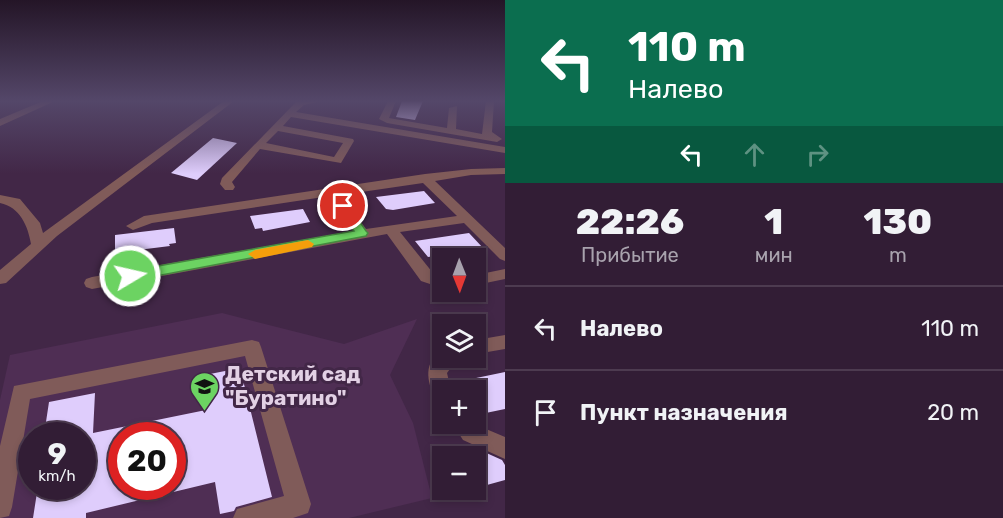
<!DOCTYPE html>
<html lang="ru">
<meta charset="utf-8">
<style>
:root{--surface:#321d35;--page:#3d2a41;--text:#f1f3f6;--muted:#a8a2ad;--line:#4d3b50}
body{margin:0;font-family:Rubik,sans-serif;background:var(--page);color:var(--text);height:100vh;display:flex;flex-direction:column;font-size:22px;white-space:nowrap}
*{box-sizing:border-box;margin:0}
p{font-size:20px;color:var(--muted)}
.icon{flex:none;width:33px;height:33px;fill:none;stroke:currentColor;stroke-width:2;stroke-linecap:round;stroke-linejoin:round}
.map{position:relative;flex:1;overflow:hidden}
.sheet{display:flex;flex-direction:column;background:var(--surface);width:498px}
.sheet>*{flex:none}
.hud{background:#0b6e4f;color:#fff;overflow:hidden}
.needle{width:39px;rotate:179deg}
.controls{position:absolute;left:432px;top:248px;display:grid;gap:12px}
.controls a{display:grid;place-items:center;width:54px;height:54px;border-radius:0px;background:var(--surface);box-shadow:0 3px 9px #0003,0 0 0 2px var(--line);font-size:30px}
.speed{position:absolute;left:18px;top:422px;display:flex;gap:12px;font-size:30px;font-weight:700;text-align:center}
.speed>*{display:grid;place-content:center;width:78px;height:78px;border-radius:50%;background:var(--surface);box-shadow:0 3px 9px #0003,0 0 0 2px var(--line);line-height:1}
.speed small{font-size:15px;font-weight:400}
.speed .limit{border:9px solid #d22;background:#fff;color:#111}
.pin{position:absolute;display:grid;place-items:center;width:51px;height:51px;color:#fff;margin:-26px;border:3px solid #fff;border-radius:50%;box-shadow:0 2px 6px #0007}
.me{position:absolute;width:66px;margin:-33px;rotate:81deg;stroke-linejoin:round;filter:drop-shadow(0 0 4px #0008)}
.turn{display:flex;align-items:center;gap:21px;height:126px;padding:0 24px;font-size:27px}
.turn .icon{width:78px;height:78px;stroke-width:2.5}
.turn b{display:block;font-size:42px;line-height:51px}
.lanes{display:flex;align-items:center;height:57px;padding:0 24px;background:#0003;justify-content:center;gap:30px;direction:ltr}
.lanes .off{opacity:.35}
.eta{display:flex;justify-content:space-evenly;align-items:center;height:102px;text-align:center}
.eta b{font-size:36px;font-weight:800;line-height:42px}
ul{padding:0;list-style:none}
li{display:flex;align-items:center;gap:18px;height:84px;padding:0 24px;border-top:2px solid var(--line)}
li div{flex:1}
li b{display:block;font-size:22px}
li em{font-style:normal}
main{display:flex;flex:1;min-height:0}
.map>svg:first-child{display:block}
.built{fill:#4f2e54;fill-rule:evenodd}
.building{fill:#dfcdfc;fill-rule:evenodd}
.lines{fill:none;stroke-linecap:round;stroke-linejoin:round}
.minor{fill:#805b59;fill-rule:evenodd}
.route{fill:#6cd362;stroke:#468940;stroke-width:1.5}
.slow{fill:#f59e0b}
.labels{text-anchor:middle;stroke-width:6;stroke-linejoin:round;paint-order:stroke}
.near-poi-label{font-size:21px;font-weight:bold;fill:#e3d1e5;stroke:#422747;text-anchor:start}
</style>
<main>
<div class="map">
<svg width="505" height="518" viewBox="0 0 505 518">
<rect width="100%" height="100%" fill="#422747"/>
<path class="built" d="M222 313 344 344 417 319 390 375 413 423 432 498 349 518H0V400L10 355ZM32 435H82V486H32ZM122 435H172V486H122Z"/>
<g class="building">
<polygon points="402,101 423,101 415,120 396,117"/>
<polygon points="213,138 237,143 197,180 171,173"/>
<polygon points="424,191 435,203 393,210 386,209 376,197"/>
<polygon points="303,209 310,222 263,231 262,228 255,229 250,216"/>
<polygon points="174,228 176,243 169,244 170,246 122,252 122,250 115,251 115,235"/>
<polygon points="469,233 484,249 477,250 479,252 437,259 435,256 428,257 415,241"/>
<path d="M240 368 272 497 236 507 234 511 220 514 215 482 86 513V518H33L38 486H82V435H44L49 402 95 393 93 433 206 410 200 376ZM122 435H172V486H122Z"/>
<polygon points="505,372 505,409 476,415 476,390 453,390 452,383"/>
<polygon points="482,451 502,460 505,465 505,480 476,488 476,453"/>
</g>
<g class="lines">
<g class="minor">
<polygon points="43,101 55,101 0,126 0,119"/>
<path d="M224 101H234L57 236 6 283 0 284V270L31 244C28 226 20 207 0 203V195L20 199 40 223 43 233Z"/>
<path d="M297 101H322L304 105 296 112 505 147V153L291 117 283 126 353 139 354 141 341 163 260 149 232 182 235 187 233 190H225L220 184 222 178ZM278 131 343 143 334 157 266 143Z"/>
<polygon points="388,101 396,101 389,118 447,128 449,108 457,106 456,129 482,134 486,101 494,101 492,132 502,139 497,142 387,123 379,119"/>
<path d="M505 168V174L471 175 435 181 505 248V261L500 259 464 223 400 232 433 273 442 276V288L421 281 387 234 92 289 86 287 84 283 86 279 92 277 354 231 330 196 152 223 133 230 126 226 144 216 425 174 471 169ZM423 183 457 216 366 229 341 195Z"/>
<polygon points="505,269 505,279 476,285 476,275"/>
<polygon points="505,335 505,349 476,354 476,340"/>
<polygon points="252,340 259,342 261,347 311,504 308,513 293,518 233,518 237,509 284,496 245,356 30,399 12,507 9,516 0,518 0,446 14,386"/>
<path d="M442 352V357H459L447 373 451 390H442V401L435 398C427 382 423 361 442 352Z"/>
<polygon points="476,422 479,426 505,437 505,459 463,440 452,423"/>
</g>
</g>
<linearGradient id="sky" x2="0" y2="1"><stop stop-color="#241527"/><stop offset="0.58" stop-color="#544769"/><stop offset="1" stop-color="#544769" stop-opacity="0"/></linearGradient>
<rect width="505" height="174" fill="url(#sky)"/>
<polygon class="route" points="343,202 347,203 366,231 368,233 366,236 130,281 123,276 130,271 354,231 337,206"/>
<polygon class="slow" points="308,240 314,244 312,247 255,259 248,254 255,250"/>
<defs>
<symbol id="school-pin" viewBox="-11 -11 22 30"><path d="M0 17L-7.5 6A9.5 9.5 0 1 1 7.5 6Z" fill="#6cd362" stroke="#422747"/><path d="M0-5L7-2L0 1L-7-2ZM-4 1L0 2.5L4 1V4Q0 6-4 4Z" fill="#111"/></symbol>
</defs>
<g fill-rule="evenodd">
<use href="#school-pin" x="188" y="370" width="33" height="45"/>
</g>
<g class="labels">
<g class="near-poi-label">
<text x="225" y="381">Детский сад<tspan x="225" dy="24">"Буратино"</tspan></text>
</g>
</g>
</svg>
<div class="controls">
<a><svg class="needle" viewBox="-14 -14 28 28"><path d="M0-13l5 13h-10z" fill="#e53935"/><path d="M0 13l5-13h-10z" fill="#a8a2ad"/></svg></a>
<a><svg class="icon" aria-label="layers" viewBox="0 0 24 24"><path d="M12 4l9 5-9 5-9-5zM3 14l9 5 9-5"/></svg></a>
<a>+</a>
<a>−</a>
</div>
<div class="speed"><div>9<small>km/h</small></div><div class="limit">20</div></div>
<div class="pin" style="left:343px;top:206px;background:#d93025"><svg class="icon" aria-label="arrive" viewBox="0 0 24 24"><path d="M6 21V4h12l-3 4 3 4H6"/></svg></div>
<svg class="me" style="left:130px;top:276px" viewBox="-20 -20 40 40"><circle r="17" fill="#6cd362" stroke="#fff" stroke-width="3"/><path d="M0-11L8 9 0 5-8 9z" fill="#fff"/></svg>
</div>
<section class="sheet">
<div class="hud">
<div class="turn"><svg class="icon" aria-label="left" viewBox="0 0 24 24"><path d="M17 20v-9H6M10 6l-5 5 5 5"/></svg><div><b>110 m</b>Налево</div></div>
<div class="lanes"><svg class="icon" aria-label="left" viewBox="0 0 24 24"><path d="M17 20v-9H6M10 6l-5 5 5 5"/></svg><svg class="icon off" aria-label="ahead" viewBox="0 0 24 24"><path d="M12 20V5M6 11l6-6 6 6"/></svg><svg class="icon off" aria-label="right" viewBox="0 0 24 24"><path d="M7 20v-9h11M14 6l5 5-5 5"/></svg></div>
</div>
<div class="eta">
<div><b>22:26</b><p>Прибытие</p></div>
<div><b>1</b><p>мин</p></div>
<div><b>130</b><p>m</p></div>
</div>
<ul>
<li><svg class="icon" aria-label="left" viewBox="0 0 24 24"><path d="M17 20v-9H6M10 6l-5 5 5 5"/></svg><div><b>Налево</b></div><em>110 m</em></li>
<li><svg class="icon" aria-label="arrive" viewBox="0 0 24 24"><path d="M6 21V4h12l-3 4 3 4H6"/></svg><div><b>Пункт назначения</b></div><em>20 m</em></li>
</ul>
</section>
</main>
